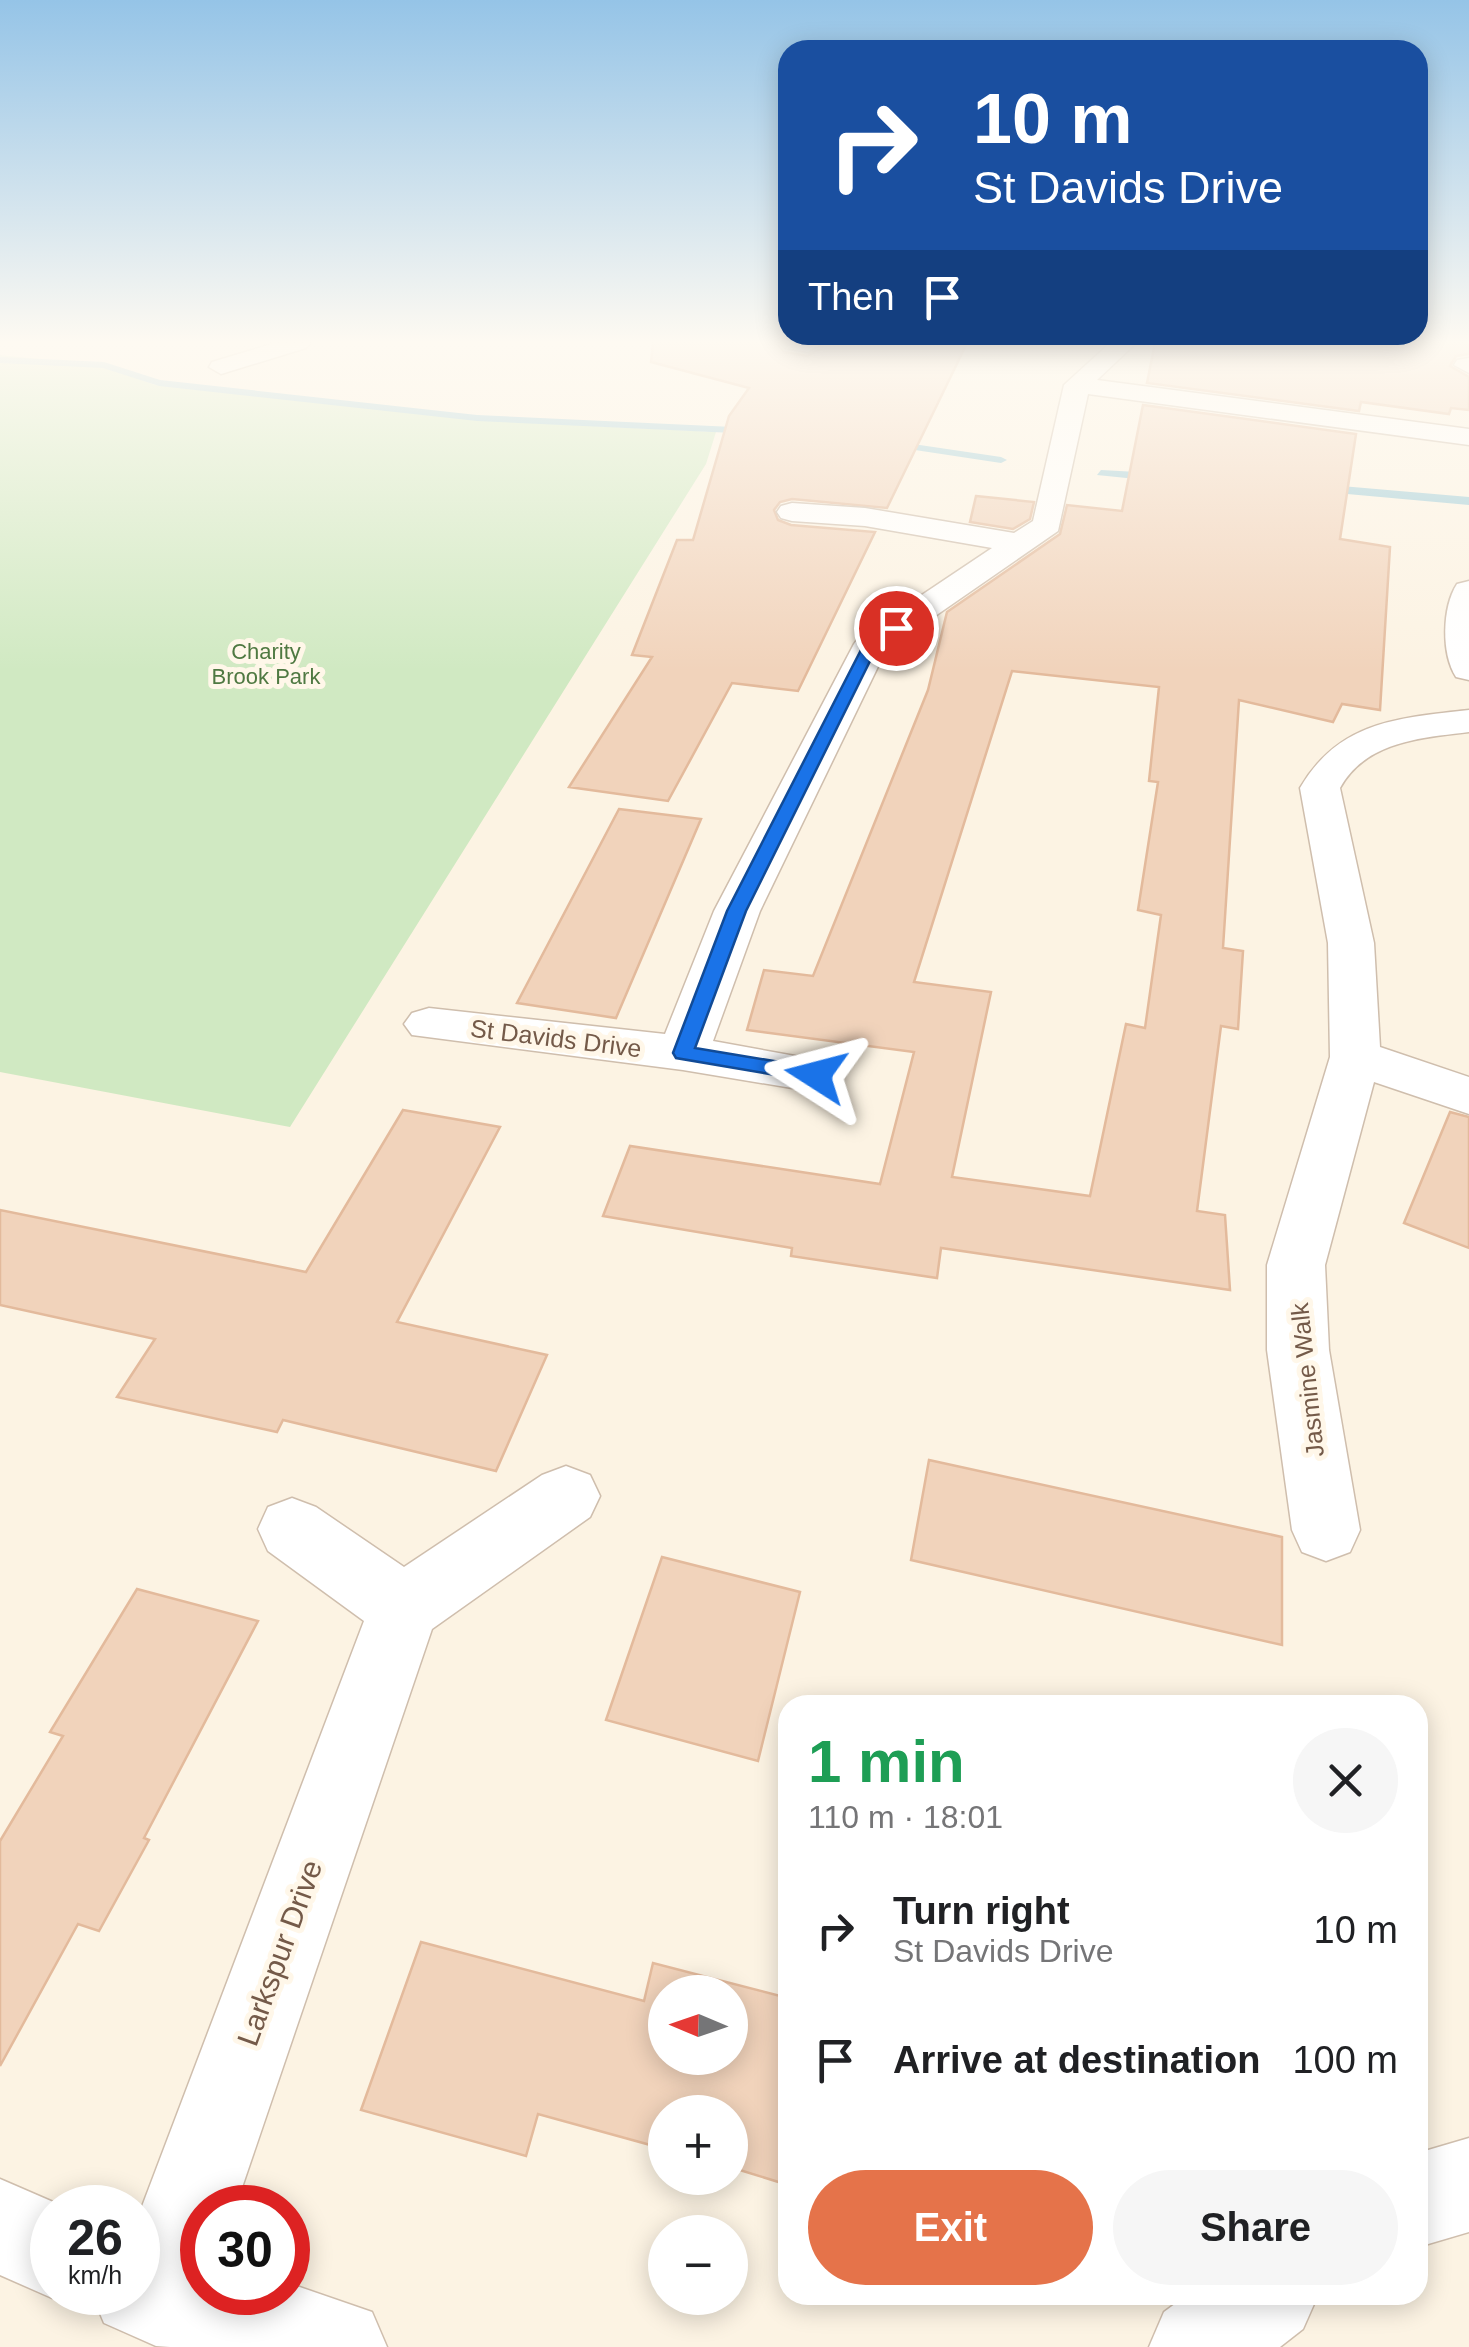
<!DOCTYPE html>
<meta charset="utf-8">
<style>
:root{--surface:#fff;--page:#f6f6f6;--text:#202124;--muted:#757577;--accent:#e5734a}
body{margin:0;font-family:Helvetica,sans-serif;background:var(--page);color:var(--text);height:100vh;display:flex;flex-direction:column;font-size:38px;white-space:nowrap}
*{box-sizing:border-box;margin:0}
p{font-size:32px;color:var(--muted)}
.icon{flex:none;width:55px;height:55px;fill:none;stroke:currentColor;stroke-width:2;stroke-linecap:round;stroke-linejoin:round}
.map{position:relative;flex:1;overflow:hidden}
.sheet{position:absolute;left:778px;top:1695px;width:650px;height:610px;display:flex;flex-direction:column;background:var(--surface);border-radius:30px;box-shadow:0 5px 25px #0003}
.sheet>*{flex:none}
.top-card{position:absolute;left:778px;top:40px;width:650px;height:305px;border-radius:30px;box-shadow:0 5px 25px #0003;background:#1a4fa0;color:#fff;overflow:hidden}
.needle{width:65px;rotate:272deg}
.fabs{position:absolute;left:648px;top:1975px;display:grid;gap:20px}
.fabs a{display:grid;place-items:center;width:100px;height:100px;border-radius:50%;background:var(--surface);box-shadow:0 5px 25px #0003;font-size:50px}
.speed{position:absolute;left:30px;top:2185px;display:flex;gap:20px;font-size:50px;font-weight:700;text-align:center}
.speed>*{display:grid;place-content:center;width:130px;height:130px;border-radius:50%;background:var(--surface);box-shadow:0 5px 25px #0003;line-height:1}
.speed small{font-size:25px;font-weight:400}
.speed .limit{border:15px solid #d22;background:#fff;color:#111}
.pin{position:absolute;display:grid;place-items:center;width:85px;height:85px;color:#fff;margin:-42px;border:5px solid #fff;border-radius:50%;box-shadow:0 2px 10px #0007}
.me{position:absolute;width:110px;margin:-55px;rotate:279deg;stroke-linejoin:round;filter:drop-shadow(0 0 8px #0008)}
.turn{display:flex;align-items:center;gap:35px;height:210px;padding:0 30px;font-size:45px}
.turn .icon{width:130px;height:130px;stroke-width:2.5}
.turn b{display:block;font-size:70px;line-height:85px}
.then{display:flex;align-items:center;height:95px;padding:0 30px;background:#0003;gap:20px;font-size:38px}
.round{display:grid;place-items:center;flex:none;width:105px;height:105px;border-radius:52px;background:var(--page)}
.overview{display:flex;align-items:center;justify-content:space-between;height:170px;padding:0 30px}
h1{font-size:60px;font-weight:700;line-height:75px;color:#1e9e55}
.primary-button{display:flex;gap:20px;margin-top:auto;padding:20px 30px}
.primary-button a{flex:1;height:115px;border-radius:60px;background:var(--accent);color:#fff;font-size:40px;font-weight:700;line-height:115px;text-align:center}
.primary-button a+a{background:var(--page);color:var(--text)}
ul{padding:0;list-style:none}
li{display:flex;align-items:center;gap:30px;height:130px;padding:0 30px}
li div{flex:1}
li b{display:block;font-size:38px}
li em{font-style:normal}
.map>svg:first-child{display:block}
.green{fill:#d0e9c2}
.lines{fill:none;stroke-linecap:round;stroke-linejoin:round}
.stream{fill:#9ecbd7;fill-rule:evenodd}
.building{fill:#f1d3bb;stroke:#e3ba9c;stroke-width:2.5;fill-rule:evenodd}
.minor-casing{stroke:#cfbead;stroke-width:3}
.minor{fill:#fff;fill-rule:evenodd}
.route{fill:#1a73e8;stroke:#114b97;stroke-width:2.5}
.labels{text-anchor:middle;stroke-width:10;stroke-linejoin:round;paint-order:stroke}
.far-park-label{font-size:22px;fill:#4f7942;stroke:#fff7e9}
.street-label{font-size:25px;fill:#745a49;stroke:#fff7e9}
.near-street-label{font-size:30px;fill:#745a49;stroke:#fff7e9}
</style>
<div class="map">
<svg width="1469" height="2347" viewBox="0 0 1469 2347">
<rect width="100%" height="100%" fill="#fcf3e3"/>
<polygon class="green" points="0,355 103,366 155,385 475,420 716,432 706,464 290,1127 0,1072"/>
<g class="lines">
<g class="stream">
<polygon points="0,357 104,362 160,380 477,415 755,428 761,431 755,434 477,421 159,386 103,368 0,363"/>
<polygon points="886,440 1001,457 1007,460 1001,463 882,445"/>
<polygon points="1101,470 1156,473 1162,477 1156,481 1097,475"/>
<polygon points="1318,484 1469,497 1469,505 1314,491 1314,485"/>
</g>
</g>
<g class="building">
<polygon points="653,343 777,343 784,352 807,356 822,348 823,343 967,343 887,508 792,499 780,502 774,510 778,520 791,525 875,532 798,691 732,683 668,801 569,787 652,657 632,655 677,540 693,540 729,416 749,388 651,362"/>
<polygon points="1155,343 1469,343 1469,354 1456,356 1450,366 1469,377 1469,410 1451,408 1449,414 1361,402 1359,411 1147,383"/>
<path d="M1143 405 1356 434 1340 539 1390 547 1380 710 1342 704 1333 722 1239 700 1223 948 1243 951 1238 1029 1221 1026 1197 1211 1225 1215 1230 1290 941 1248 937 1278 791 1256 792 1248 603 1216 630 1146 880 1184 914 1052 747 1030 764 970 813 976 928 690 947 612 1060 534 1067 505 1122 511ZM1012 671 1159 687 1149 781 1158 782 1138 910 1161 915 1145 1028 1126 1024 1090 1196 952 1177 991 992 914 982Z"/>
<polygon points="976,496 1034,502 1030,519 1013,529 970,522"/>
<polygon points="619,809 701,819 616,1018 517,1003"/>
<polygon points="403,1110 500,1127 397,1322 547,1355 496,1471 283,1420 277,1432 117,1397 155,1339 0,1305 0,1210 306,1272"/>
<polygon points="1450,1112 1469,1117 1469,1248 1404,1223"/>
<polygon points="929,1460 1282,1537 1282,1645 911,1560"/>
<polygon points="662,1557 800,1592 758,1761 606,1720"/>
<polygon points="137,1589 258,1621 144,1838 149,1840 99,1931 78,1924 0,2066 0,1841 63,1736 50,1732"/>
<path d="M421 1942 644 2001 653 1963 788 1998V2185L730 2167V2112H665V2149L538 2114 526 2156 361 2110ZM665 1992H730V2058H665Z"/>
</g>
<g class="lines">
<defs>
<g id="minor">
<polygon points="275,343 310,343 306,348 221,374 209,367 212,362"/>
<polygon points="781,343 818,343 820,345 808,352 785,348"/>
<polygon points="1110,343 1136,343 1097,380 1469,429 1469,445 1088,394 1058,531 886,650 760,911 713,1041 834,1063 842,1075 834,1087 816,1092 683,1070 412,1035 404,1024 412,1013 429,1008 665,1034 714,911 854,644 859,637 992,548 865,526 792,521 781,518 777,512 781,506 792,503 865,508 1014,533 1033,521 1064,385"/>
<polygon points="1469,358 1469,373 1454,365 1457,360"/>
<path d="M1469 581V680L1456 677C1441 654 1442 607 1457 584Z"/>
<path d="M1469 710V732C1421 738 1366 741 1340 788L1374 943 1380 1047 1469 1077V1114L1374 1082 1325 1265 1329 1350 1360 1530 1350 1552 1326 1561 1302 1552 1292 1530 1267 1350V1265L1330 1057 1328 943 1300 788C1339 721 1398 718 1469 710Z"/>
<polygon points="566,1466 590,1475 600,1496 590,1517 432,1629 235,2208 202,2208 202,2292 288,2292 288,2283 372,2312 387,2347 170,2347 156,2346 104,2323 91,2292 138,2292 138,2217 364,1621 268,1551 258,1529 268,1507 292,1498 316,1507 404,1567 542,1475"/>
<polygon points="1469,2138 1469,2232 1418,2247 1418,2153"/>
<polygon points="0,2179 67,2208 52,2208 52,2292 65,2292 52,2298 0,2275"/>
<polygon points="1187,2295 1318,2295 1303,2329 1280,2347 1149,2347 1164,2312"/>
</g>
</defs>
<use href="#minor" class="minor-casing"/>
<use href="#minor" class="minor"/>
</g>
<linearGradient id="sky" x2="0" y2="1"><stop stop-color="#95c4e7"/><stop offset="0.51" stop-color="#fefaf2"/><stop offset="1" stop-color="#fefaf2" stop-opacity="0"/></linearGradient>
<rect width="1469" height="671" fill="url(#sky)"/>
<polygon class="route" points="891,625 903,628 877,647 746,911 695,1048 816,1068 826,1075 816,1082 676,1058 673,1053 727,911 864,644"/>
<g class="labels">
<g class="far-park-label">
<text x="266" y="659">Charity<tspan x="266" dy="25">Brook Park</tspan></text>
</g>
<g class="street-label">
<text transform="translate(556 1038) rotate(7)" y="9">St Davids Drive</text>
<text transform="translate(1307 1380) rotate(-96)" y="9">Jasmine Walk</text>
</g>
<g class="near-street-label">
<text transform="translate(280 1953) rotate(-70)" y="10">Larkspur Drive</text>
</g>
</g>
</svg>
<div class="fabs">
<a><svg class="needle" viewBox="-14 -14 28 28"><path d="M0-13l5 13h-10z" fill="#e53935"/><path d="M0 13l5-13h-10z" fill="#757577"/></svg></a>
<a>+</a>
<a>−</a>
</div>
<div class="speed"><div>26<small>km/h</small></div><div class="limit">30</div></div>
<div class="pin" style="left:896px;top:628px;background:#d93025"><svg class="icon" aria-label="arrive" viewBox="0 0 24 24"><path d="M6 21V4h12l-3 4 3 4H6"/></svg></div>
<svg class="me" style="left:816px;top:1075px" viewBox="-20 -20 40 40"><path d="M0-17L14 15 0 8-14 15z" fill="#1a73e8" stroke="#fff" stroke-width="4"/></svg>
<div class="top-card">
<div class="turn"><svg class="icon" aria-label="right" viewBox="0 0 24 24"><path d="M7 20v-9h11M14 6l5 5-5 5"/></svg><div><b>10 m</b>St Davids Drive</div></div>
<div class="then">Then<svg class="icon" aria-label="arrive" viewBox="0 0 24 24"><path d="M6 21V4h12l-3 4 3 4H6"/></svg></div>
</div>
<section class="sheet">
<div class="overview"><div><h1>1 min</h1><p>110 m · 18:01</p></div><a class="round"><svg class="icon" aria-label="close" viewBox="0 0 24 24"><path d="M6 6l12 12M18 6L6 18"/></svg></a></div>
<ul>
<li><svg class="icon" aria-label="right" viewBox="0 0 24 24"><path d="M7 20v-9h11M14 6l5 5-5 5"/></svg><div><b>Turn right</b><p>St Davids Drive</p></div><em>10 m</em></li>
<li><svg class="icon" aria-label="arrive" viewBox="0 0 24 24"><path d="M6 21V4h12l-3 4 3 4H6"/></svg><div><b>Arrive at destination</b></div><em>100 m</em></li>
</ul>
<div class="primary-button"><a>Exit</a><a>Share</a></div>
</section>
</div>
